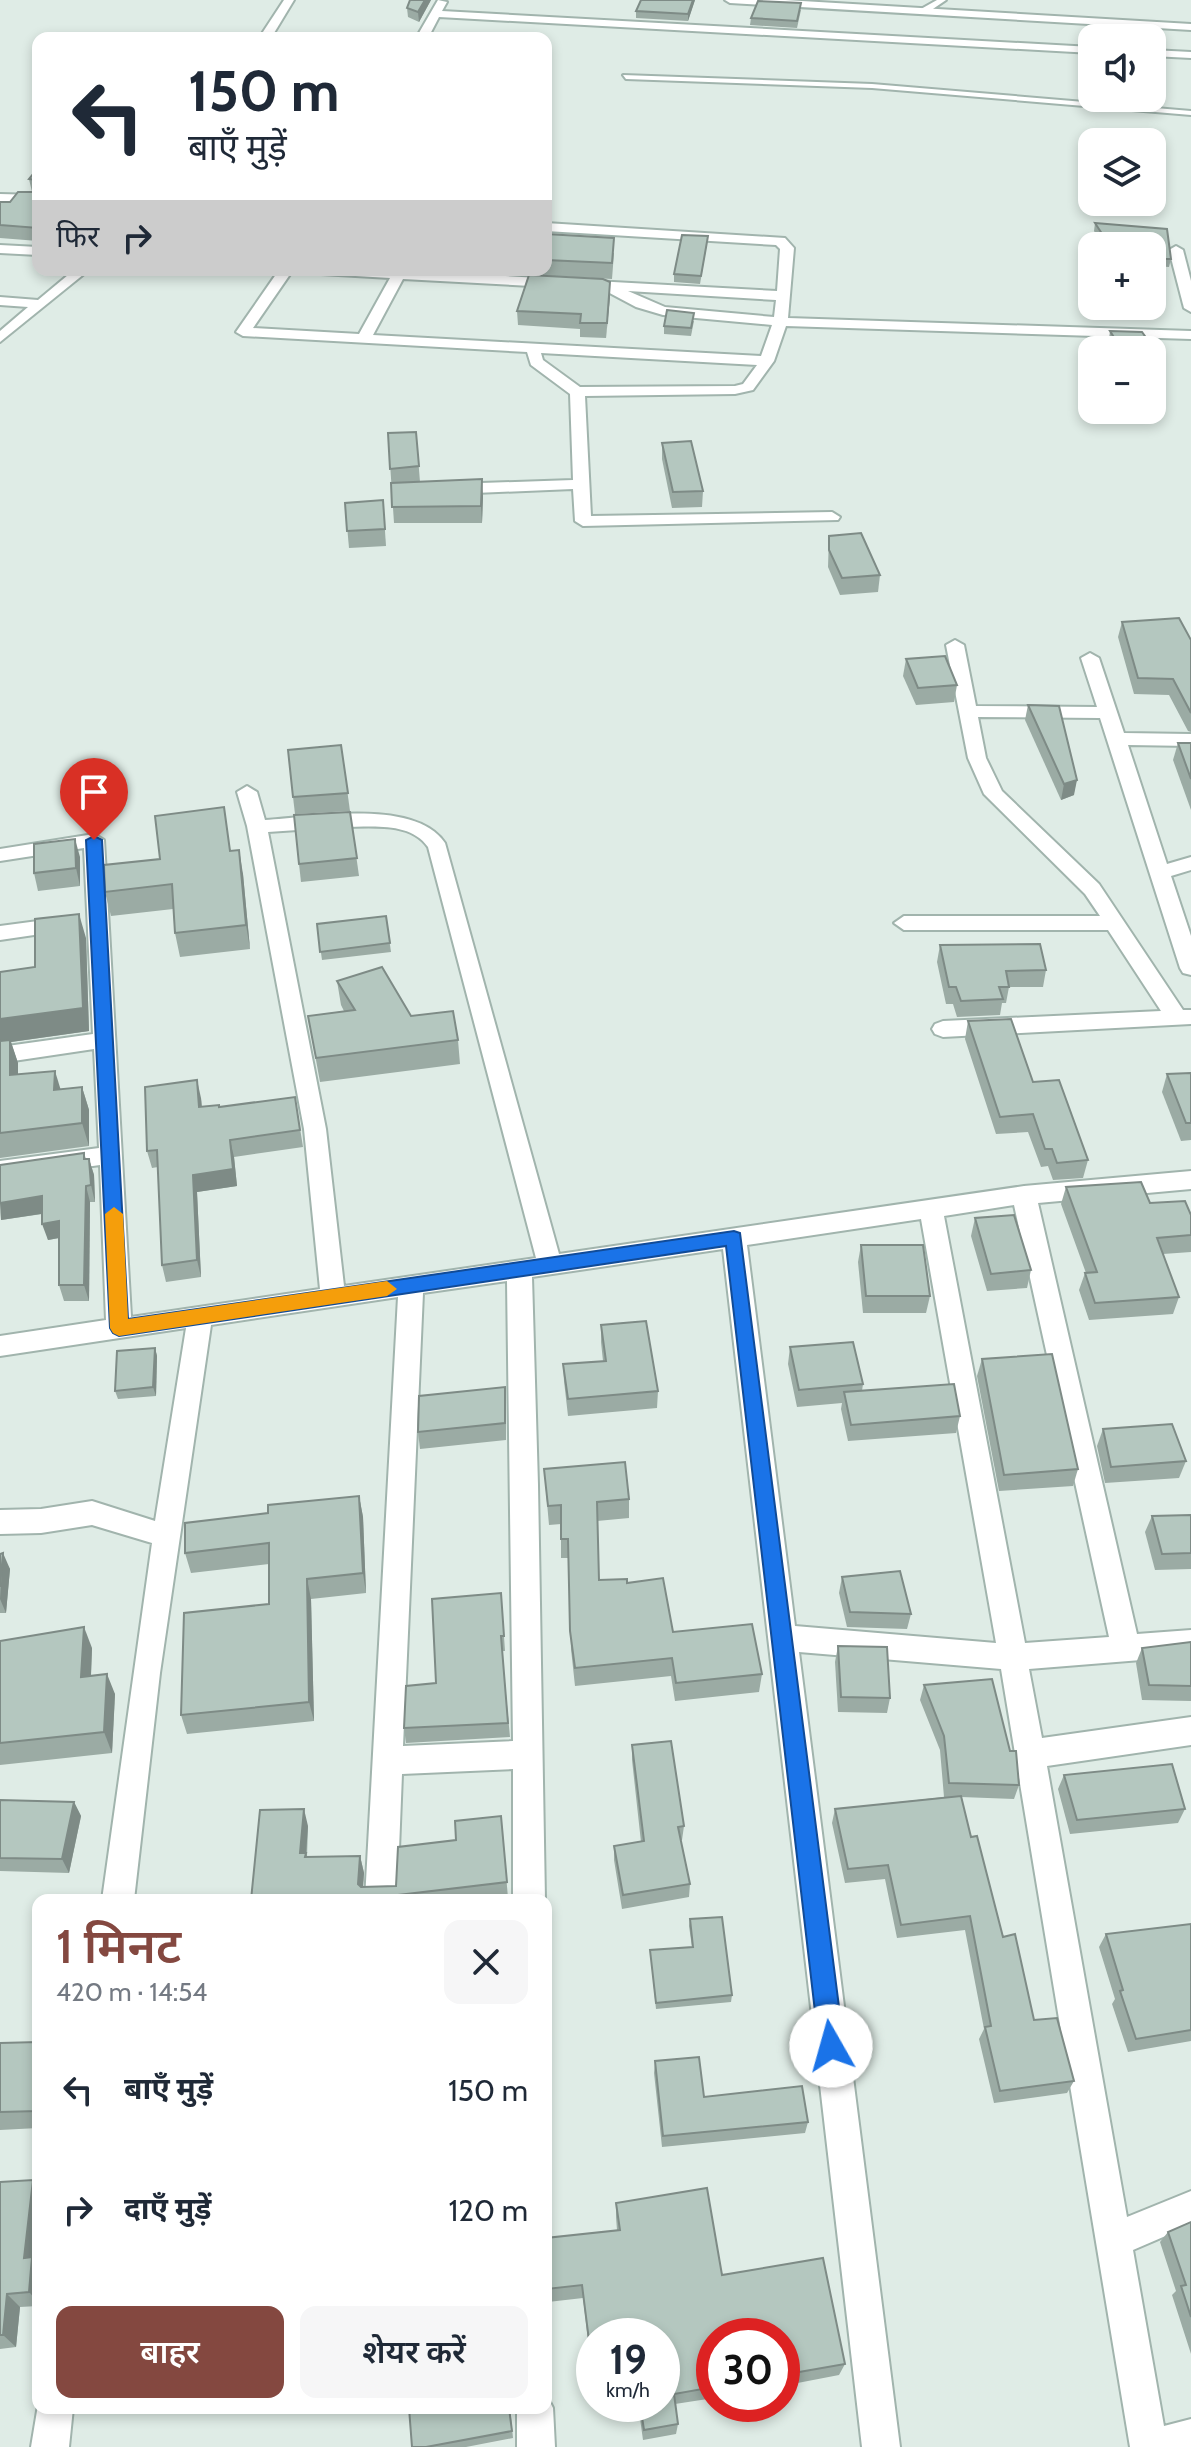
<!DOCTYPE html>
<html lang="hi">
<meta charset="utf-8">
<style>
:root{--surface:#fff;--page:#f6f6f7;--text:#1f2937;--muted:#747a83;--accent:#844840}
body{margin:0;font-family:Cabin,"Noto Sans Devanagari",sans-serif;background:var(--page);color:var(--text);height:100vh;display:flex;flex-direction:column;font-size:30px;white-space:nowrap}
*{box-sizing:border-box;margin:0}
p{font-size:26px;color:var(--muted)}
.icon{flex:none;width:44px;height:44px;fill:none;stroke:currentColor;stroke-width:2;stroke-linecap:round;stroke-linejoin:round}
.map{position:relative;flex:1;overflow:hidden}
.details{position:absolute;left:32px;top:1894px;width:520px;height:520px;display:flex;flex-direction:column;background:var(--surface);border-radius:16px;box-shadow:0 4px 12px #0003}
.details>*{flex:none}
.top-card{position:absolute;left:32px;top:32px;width:520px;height:244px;border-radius:16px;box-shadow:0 4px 12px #0003;background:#fff;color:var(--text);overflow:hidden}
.tools{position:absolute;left:1078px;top:24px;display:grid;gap:16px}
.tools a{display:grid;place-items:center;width:88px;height:88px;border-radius:16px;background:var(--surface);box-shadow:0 4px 12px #0003;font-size:40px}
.speed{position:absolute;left:576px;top:2318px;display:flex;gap:16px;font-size:40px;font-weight:700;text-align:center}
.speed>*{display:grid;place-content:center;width:104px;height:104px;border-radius:50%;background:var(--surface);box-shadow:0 4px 12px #0003;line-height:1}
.speed small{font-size:20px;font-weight:400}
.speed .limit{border:12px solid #d22;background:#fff;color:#111}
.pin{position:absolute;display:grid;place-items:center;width:68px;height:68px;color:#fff;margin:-82px -34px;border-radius:50% 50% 50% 0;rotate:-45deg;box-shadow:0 0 8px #0007}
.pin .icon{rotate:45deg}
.me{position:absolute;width:88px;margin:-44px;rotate:353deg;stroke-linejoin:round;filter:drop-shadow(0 0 6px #0008)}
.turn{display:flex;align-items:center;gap:28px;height:168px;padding:0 24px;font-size:36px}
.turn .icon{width:104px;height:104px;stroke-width:2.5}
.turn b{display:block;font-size:56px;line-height:68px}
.then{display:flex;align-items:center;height:76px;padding:0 24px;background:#0003;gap:16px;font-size:30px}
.round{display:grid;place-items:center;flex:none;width:84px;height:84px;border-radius:16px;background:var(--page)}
.headline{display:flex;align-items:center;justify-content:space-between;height:136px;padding:0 24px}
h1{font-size:48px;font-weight:600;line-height:60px;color:var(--accent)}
.primary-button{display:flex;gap:16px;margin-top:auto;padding:16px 24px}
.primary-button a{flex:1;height:92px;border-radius:16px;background:var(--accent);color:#fff;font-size:32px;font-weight:600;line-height:92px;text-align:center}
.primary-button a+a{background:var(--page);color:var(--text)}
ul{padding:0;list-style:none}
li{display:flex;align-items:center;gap:24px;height:120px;padding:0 24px}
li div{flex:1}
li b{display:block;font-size:30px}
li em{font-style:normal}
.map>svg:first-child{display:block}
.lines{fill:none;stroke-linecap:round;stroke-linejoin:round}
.service-casing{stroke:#a1b4ad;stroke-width:4}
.minor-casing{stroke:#a1b4ad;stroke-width:4}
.service{fill:#fff;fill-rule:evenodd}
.minor{fill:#fff;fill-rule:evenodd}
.wall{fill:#9baba4}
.shaded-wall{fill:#7e8b86}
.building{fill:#b4c7bf;stroke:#7e8b86;stroke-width:2}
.route{fill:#1a73e8;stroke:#114b97;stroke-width:2}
.slow{fill:#f59e0b}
</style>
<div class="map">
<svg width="1191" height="2447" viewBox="0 0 1191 2447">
<rect width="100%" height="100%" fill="#dfece6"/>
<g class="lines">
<defs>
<g id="service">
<polygon points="937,0 946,0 927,13 921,13 921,9"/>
<polygon points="623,75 872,84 1191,111 1191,115 872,88 626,79"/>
</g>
<g id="minor">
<polygon points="284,0 294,0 271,38 259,38"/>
<polygon points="438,0 447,2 442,11 1092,47 1092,53 439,17 428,38 416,38"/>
<polygon points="725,0 785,0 1191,24 1191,30 730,3"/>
<polygon points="1152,50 1191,52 1191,58 1152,56"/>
<polygon points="0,194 38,195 38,203 0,202"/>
<path d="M546 223 785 238 794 248 788 318 1191 331V339L786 326 774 361 753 390 735 394 585 396 591 516 832 512 840 517 838 520 583 526 575 521 573 489 452 494 444 489 452 484 573 480 570 394 531 365 527 352 243 336 236 332 279 270H293L253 328 359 334 390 278 321 274 314 270H394L777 291 780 249 776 245 546 231ZM403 279 604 290 636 307 663 315 772 325 761 356 373 335ZM628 291 776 300 774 317 665 307ZM541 353 757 365 743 384 735 386 580 387 543 360Z"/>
<polygon points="0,245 38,247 38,255 0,253"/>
<polygon points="1176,246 1183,250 1191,281 1191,312 1184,308 1169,250"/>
<polygon points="74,270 89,270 0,342 0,331 28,307 0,305 0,297 38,300"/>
<polygon points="955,640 964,645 976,706 1097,707 1081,658 1090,653 1099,658 1124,733 1191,734 1191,746 1128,745 1167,864 1191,857 1191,870 1171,876 1191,936 1191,975 1183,973 1180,968 1100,718 978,717 986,758 1002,791 1099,884 1183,1010 1191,1010 1191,1024 943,1037 935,1034 932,1029 935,1024 943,1021 1161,1011 1108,930 904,930 894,923 904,916 1100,916 1085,894 984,794 968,758 946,645"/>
<path d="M247 786 257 792 265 820C313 817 415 798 445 843L559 1254 1024 1186 1191 1171V1189L1038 1203 1137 1634 1191 1630V1656L1029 1669 1042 1738 1191 1717V1745L1047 1766 1127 2217 1191 2191V2225L1133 2250 1164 2426 1191 2419V2447H1130L1001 1669 799 1652 900 2447H862L723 1249 532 1277 538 1485 545 1900H513V1769L402 1774 397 1900H365L398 1297 211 1325 160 1673 134 1900H102L152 1543 92 1525 41 1533 0 1534V1510L41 1509 92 1501 155 1521 186 1328 0 1356V1336L106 1320 100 1165 0 1179V1161L99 1148 94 1049 0 1063V1047L93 1034 84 848 0 861V849L94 834 104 840 131 1317 320 1289 304 1129 247 826 237 792ZM342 827C370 827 410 821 428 847L536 1258 344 1286 326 1129 268 832ZM1014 1205 1109 1637 1025 1643 944 1216ZM921 1219 996 1643 795 1626 747 1245ZM507 1281 513 1741 403 1746 423 1293Z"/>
<polygon points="68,917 75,919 78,924 75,929 0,940 0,926"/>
<polygon points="546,2394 553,2408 555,2447 517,2447 517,2408 546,2408"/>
<polygon points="38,2405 38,2408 73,2408 69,2447 31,2447"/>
</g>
</defs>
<use href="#service" class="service-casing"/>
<use href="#minor" class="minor-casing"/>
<use href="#service" class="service"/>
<use href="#minor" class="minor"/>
</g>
<g class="wall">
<polygon points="410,0 431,0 419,22 408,17 407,8"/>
<polygon points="641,0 695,0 688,21 636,18 636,11"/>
<polygon points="801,10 797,28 750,25 751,18"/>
<polygon points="38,168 38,241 0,238 0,202 10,202 32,192 29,179"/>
<polygon points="1095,223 1167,229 1171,259 1169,267 1152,266 1152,246 1103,246 1094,231"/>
<polygon points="546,234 614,253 612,279 534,275 533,270 546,270"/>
<polygon points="707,244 700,284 674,282 674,274"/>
<polygon points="610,282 606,338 580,337 580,329 518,325 517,311"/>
<polygon points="694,321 691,336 664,334 664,326"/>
<polygon points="1110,331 1142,332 1157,353 1155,361 1152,361 1152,350 1116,350 1109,339"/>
<polygon points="416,432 420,482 483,496 482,523 394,523 388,433"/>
<polygon points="662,443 703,491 702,507 672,508 662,459"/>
<polygon points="383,500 386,546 349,548 345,503"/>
<polygon points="829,536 880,575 878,592 840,595 828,567"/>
<polygon points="1122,622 1191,640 1191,732 1188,731 1169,695 1134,694 1118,637"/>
<polygon points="906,659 957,685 954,702 916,705 903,676"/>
<polygon points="1028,705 1074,795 1061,800 1025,720"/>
<polygon points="1178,743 1191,743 1191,810 1173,760"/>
<polygon points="341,745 350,811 295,814 293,797"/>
<polygon points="350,812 359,876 301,882 299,864"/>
<polygon points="231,851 243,874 250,949 180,957 175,933 173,909 111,916 105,892"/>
<polygon points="80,857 80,886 38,891 34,873"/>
<polygon points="386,916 391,952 322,960 317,924"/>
<polygon points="86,938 89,1031 11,1042 18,1063 18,1074 60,1089 82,1087 89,1110 89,1146 0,1158 0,972 35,967"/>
<polygon points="940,945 1046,970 1043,987 1009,987 1006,1003 1002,1003 1000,1015 957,1017 953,1004 946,1004 937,962"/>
<polygon points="337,981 458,1040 460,1064 320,1082 308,1016 344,1011 341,1005"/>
<polygon points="968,1021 1033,1082 1088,1160 1083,1178 1053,1180 1048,1166 1041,1167 1028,1132 996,1134 965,1039"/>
<polygon points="1191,1073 1191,1140 1181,1141 1162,1092 1167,1074"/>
<polygon points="295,1097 303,1147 234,1157 237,1186 197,1192 201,1277 166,1282 162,1265 158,1167 152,1168 147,1151 201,1098 202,1107 220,1107"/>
<polygon points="84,1153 86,1159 89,1159 94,1175 95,1202 90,1202 89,1301 64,1301 59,1285 59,1238 48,1240 42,1214 1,1220 0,1165"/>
<polygon points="1066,1187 1150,1203 1191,1215 1191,1252 1163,1254 1179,1297 1173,1314 1089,1320 1079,1290 1085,1273 1086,1273 1061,1204"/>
<polygon points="975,1218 1031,1270 1027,1288 987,1291 971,1236"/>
<polygon points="861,1245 930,1296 926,1313 863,1313 858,1262"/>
<polygon points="601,1325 658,1391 657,1408 568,1416 564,1381 563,1364 603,1361 601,1342"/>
<polygon points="790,1347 863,1384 862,1391 960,1416 956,1433 848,1441 841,1409 842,1403 797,1407 788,1364"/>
<polygon points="155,1348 157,1356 156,1396 118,1399 115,1391"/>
<polygon points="982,1359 1078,1469 1073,1486 999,1491 977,1376"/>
<polygon points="506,1404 506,1440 420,1449 418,1432"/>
<polygon points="1103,1429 1186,1461 1179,1478 1105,1483 1097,1446"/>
<polygon points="544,1469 629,1499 629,1518 597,1521 599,1580 627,1583 673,1632 762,1674 759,1692 675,1701 671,1676 575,1686 571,1649 568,1558 561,1558 561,1524 549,1525"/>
<polygon points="359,1496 363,1517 366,1593 311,1599 314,1721 187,1734 181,1715 269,1604 269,1564 191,1573 185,1553 268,1513"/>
<polygon points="1191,1515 1191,1569 1155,1570 1145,1532 1152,1516"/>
<polygon points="0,1554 10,1569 6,1613 0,1613"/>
<polygon points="842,1577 911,1614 907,1629 847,1627 839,1593"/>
<polygon points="501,1593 505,1651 502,1651 510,1737 406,1743 404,1728"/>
<polygon points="0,1641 92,1648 91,1676 115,1694 112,1753 0,1765"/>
<polygon points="1191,1642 1191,1701 1142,1700 1136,1663 1142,1648"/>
<polygon points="838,1646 890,1698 887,1713 838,1712 835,1662"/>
<polygon points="924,1685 1010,1751 1019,1785 1014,1799 961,1797 971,1837 1003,1937 1034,2020 1074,2081 1067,2093 994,2103 979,2039 984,2029 965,1930 897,1938 885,1879 845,1883 832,1823 835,1809 944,1797 940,1750 920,1700"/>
<polygon points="632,1745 684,1826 682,1840 681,1840 690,1884 689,1897 622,1909 614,1860 614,1846 641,1842 632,1760"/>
<polygon points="1064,1775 1185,1809 1178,1823 1070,1834 1058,1789"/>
<polygon points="0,1800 74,1802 81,1816 69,1873 0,1871"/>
<polygon points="501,1816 508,1898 493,1900 251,1900 308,1826 307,1857 360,1856 364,1873 363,1887 396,1886 456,1840"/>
<polygon points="690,1919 732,1995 731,2002 656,2009 650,1950 692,1947 689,1926"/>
<polygon points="1191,1924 1191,2041 1128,2052 1112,2004 1115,1999 1099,1947 1106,1934"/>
<polygon points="38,2042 38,2128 0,2130 0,2043"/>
<polygon points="655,2061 704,2097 808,2122 805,2133 662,2147 654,2073"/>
<polygon points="0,2182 38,2186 38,2306 20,2307 16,2347 0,2349"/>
<polygon points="616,2203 722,2275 845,2364 839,2375 782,2386 782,2336 714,2336 714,2398 675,2404 678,2424 676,2434 643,2440 638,2404 662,2404 662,2336 594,2336 594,2391 583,2298 548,2302 546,2277 617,2230 616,2217"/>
<polygon points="1191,2222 1191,2354 1172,2295 1176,2291 1160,2242 1168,2232"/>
<polygon points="510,2408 513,2438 466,2447 412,2447"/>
</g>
<g class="shaded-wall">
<polygon points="425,0 431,0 419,22 418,12"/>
<polygon points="693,0 695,0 688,21 688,14"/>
<polygon points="610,282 610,297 606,338 607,323"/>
<polygon points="482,479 483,496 482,523 481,506"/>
<polygon points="1077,780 1074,795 1061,800 1064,784"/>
<polygon points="75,839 80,857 80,886 76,868"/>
<polygon points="239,850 243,874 250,949 246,925"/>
<polygon points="79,914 86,938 89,1031 11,1042 18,1063 18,1099 0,1044 0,1019"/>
<polygon points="55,1071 62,1094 54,1090"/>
<polygon points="197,1080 201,1098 203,1125 199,1107"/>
<polygon points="82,1087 89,1110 89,1146 82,1123"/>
<polygon points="230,1140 234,1157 237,1186 197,1192 201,1277 197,1260 193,1175"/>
<polygon points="89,1159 94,1175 95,1202 91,1185"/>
<polygon points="86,1186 90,1202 89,1301 84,1285"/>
<polygon points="42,1196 47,1213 1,1220 0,1203"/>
<polygon points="59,1221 64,1237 48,1240 42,1224"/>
<polygon points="155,1348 157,1356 156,1396 153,1387"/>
<polygon points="359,1496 363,1517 366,1593 363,1573"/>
<polygon points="3,1553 10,1569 6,1613 0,1599"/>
<polygon points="307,1579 311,1599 314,1721 309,1702"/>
<polygon points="84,1627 92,1648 90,1698 81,1677"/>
<polygon points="107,1674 115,1694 112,1753 104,1732"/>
<polygon points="74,1802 81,1816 69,1873 62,1859"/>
<polygon points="304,1809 308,1826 306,1854 310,1869 300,1853"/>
<polygon points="360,1856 364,1873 362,1900 358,1884"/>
<polygon points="33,2180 38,2186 38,2302 29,2292 24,2258"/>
<polygon points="7,2294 20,2307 16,2347 3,2335"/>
</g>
<g class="building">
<polygon points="410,0 425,0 418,12 407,8"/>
<polygon points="641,0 693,0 688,14 636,11"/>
<polygon points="758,1 801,3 797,21 751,18"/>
<polygon points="38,168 38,228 0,225 0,202 10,202 18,192 37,192 37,180 29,179"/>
<polygon points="1095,223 1167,229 1171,259 1152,259 1152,246 1110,246"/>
<polygon points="546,234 614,238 612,263 546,260"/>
<polygon points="682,235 708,236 701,276 674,274"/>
<polygon points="529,275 603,279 610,282 607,323 580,323 581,314 517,311"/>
<polygon points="667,310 694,313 691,328 664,326"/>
<polygon points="1110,331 1142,332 1157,353 1152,353 1152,350 1122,350"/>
<polygon points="416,432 419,466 390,469 388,433"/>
<polygon points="691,441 703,491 673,492 662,443"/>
<polygon points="482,479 481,506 392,507 391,483"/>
<polygon points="383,500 385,529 347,531 345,503"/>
<polygon points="861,533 880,575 842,578 829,550 829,536"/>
<polygon points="1179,618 1191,640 1191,713 1173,679 1138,678 1122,622"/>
<polygon points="945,656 957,685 918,688 906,659"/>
<polygon points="1028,705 1059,706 1077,780 1064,784"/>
<polygon points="1178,743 1191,743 1191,779"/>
<polygon points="341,745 348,793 293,797 288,750"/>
<polygon points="224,807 230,851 239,850 246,925 175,933 172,884 105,892 104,865 160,859 155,816"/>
<polygon points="350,812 357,858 299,864 294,815"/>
<polygon points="75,839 76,868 34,873 34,844"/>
<polygon points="79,914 83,1008 0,1019 0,972 35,967 35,919"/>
<polygon points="386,916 390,943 320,952 317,924"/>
<polygon points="1040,944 1046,970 1006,971 1009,987 999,987 1003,999 961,1001 956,987 949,987 940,945"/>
<polygon points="382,967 411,1016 453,1011 458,1040 316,1058 308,1016 355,1010 337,981"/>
<polygon points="1011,1019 1033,1082 1059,1080 1088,1160 1057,1163 1052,1149 1045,1149 1033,1114 1000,1117 968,1021"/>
<polygon points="10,1040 10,1075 55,1071 54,1090 82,1087 82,1123 0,1133 0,1041"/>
<polygon points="1191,1073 1191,1123 1186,1123 1167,1074"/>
<polygon points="197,1080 199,1107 219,1105 219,1107 295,1097 300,1130 230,1140 233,1169 193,1175 197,1260 162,1265 157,1150 147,1151 145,1087"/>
<polygon points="84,1153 84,1159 89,1159 91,1185 86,1186 84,1285 59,1285 59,1221 42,1224 42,1196 0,1203 0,1165"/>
<polygon points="1141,1182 1150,1203 1185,1201 1191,1215 1191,1235 1157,1238 1179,1297 1095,1303 1085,1273 1097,1272 1066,1187"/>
<polygon points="1014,1215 1031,1270 991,1274 975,1218"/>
<polygon points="861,1245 923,1245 930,1296 866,1296"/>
<polygon points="646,1321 658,1391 568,1399 563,1364 606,1361 601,1325"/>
<polygon points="853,1342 863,1384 799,1390 790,1347"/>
<polygon points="155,1348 153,1387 115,1391 117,1351"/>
<polygon points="1052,1354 1078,1469 1004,1475 982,1359"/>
<polygon points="954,1384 960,1416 851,1425 844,1392"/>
<polygon points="505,1387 505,1423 418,1432 419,1396"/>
<polygon points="1172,1424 1186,1461 1111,1467 1103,1429"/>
<polygon points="625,1462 629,1499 597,1502 599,1580 627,1579 627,1583 663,1578 673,1632 752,1624 762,1674 676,1683 672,1658 575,1668 570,1631 568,1539 561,1539 561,1505 548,1506 544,1469"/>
<polygon points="359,1496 363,1573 307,1579 309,1702 181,1715 184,1613 269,1604 269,1543 185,1553 185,1523 268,1513 268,1505"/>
<polygon points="1191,1515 1191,1553 1162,1554 1152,1516"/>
<polygon points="3,1553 0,1587 0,1554"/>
<polygon points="900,1571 911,1614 850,1612 842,1577"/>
<polygon points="501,1593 504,1636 501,1636 508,1723 404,1728 406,1686 436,1683 432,1599"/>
<polygon points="84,1627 81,1677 107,1674 104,1732 0,1743 0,1641"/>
<polygon points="1191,1642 1191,1686 1149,1685 1142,1648"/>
<polygon points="838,1646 887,1647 890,1698 841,1697"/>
<polygon points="992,1679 1010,1751 1016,1751 1019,1785 949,1783 944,1736 924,1685"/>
<polygon points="671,1741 684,1826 678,1827 690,1884 623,1895 614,1846 644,1841 632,1745"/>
<polygon points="1172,1764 1185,1809 1077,1820 1064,1775"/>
<polygon points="961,1796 971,1837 977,1836 1003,1937 1015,1934 1034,2020 1057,2018 1074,2081 1000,2091 985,2027 991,2026 970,1916 901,1925 888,1865 848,1869 835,1809"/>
<polygon points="0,1800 74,1802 62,1859 0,1858"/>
<polygon points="304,1809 300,1853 306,1853 305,1857 360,1856 358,1884 361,1887 396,1886 398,1847 456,1840 455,1821 501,1816 507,1882 356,1900 251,1900 260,1810"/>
<polygon points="722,1917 732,1995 656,2003 650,1950 693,1947 690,1919"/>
<polygon points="1191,1924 1191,2030 1136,2039 1120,1991 1123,1990 1106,1934"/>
<polygon points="38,2042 38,2111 0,2112 0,2043"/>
<polygon points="699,2057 704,2097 802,2086 808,2122 663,2136 655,2061"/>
<polygon points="33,2180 24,2258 32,2257 29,2292 7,2294 3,2335 0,2335 0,2182"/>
<polygon points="707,2188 722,2275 823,2258 845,2364 782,2375 782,2336 714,2336 714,2387 674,2394 678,2424 644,2430 640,2404 662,2404 662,2336 594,2336 594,2380 582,2285 547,2289 546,2238 620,2230 616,2203"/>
<polygon points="1191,2222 1191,2317 1181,2286 1186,2285 1168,2232"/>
<polygon points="409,2408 509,2408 512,2431 426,2447 412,2447"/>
</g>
<polygon class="route" points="94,836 102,840 128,1319 734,1231 740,1233 844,2046 840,2055 831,2059 822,2055 819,2046 726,1246 119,1336 113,1333 110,1328 86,840"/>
<polygon class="slow" points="114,1207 123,1214 128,1319 387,1281 397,1289 387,1296 119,1336 113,1333 110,1328 105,1214"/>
</svg>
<div class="tools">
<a><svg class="icon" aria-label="sound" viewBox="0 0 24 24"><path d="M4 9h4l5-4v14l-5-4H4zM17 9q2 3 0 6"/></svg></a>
<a><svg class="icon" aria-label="layers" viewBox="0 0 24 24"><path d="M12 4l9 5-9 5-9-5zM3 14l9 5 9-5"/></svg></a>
<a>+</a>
<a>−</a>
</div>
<div class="speed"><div>19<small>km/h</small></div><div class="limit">30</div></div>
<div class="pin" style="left:94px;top:840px;background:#d93025"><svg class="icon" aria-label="arrive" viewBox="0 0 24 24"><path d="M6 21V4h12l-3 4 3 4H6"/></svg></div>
<svg class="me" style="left:831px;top:2046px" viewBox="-20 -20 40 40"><circle r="19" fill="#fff"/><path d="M0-13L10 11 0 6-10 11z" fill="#1a73e8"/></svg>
<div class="top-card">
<div class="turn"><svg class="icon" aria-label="left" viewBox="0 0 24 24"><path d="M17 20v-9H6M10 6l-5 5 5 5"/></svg><div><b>150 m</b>बाएँ मुड़ें</div></div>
<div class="then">फिर<svg class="icon" aria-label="right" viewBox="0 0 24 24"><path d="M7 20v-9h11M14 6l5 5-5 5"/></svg></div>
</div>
<section class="details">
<div class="headline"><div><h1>1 मिनट</h1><p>420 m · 14:54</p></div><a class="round"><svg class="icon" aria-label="close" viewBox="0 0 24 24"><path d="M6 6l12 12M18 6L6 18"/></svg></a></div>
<ul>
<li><svg class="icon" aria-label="left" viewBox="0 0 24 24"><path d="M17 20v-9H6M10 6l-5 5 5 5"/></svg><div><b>बाएँ मुड़ें</b></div><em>150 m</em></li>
<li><svg class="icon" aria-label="right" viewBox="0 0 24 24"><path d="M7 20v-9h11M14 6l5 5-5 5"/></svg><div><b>दाएँ मुड़ें</b></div><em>120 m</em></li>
</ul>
<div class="primary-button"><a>बाहर</a><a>शेयर करें</a></div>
</section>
</div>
